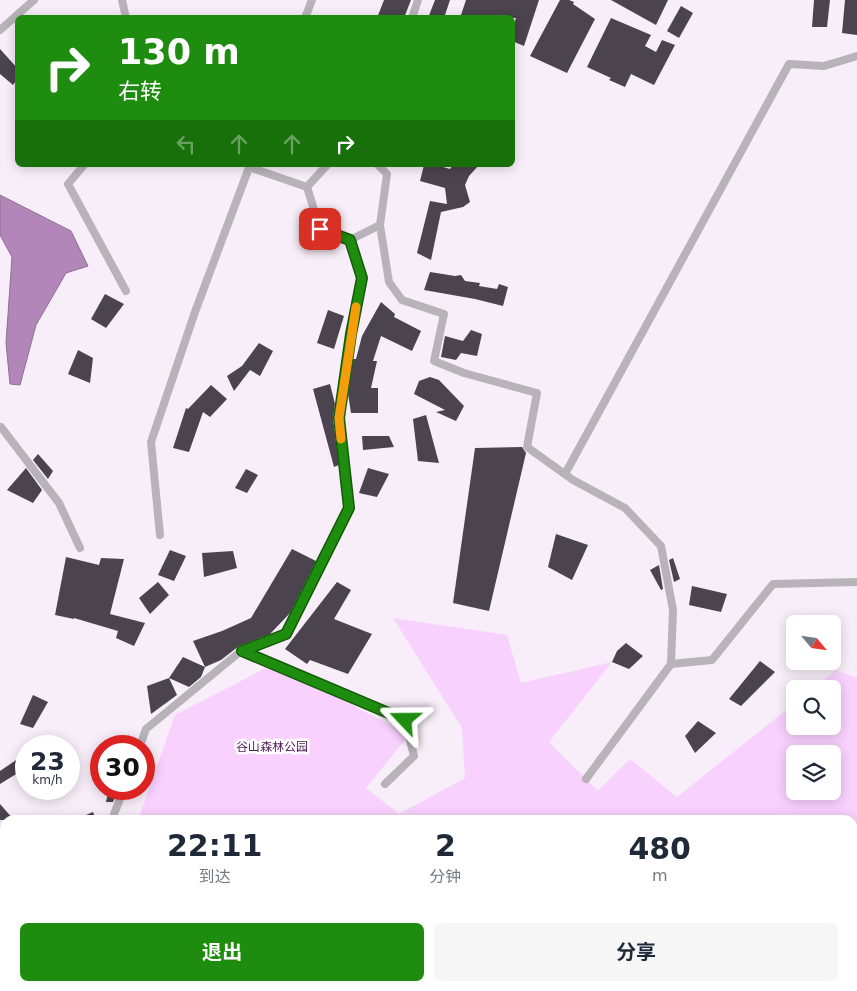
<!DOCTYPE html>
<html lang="zh">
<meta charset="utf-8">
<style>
:root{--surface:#fff;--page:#f6f6f7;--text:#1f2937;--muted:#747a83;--accent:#1e8c0e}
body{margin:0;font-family:"DejaVu Sans","Noto Sans SC",sans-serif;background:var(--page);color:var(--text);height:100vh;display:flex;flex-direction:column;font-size:19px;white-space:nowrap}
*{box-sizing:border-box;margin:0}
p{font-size:16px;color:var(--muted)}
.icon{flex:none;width:28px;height:28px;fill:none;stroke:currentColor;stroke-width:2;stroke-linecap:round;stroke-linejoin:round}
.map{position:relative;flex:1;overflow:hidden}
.drawer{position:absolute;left:0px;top:815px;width:858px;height:176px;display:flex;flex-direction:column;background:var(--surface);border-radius:15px 15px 0 0;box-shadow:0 2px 12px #0003}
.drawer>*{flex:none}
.top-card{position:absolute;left:15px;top:15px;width:500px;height:152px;border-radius:8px;box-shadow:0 2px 12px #0003;background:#1e8c0e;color:#fff;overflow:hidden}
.needle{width:32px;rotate:119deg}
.controls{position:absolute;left:786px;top:615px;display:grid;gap:10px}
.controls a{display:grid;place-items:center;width:55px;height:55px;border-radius:8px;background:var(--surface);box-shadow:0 2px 12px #0003;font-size:25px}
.speed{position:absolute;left:15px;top:735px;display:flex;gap:10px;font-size:25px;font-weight:700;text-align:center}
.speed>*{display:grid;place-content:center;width:65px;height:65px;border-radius:50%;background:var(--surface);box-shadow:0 2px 12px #0003;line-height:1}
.speed small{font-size:12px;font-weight:400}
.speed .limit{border:8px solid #d22;background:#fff;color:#111}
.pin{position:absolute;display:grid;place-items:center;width:42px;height:42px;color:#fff;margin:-21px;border-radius:10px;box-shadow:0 2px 8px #0006}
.me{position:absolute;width:55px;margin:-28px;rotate:293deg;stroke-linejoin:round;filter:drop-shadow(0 0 4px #0008)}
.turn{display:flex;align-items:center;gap:18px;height:105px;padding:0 20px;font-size:22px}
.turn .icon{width:65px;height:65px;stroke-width:2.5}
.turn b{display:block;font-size:35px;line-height:42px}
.lanes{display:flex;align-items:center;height:48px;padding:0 20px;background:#0003;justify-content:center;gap:25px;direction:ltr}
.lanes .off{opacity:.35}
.eta{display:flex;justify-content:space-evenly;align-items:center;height:85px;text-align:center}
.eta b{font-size:30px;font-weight:700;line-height:35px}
.cta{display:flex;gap:10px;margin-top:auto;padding:10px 20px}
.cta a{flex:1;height:58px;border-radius:8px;background:var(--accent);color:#fff;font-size:20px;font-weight:700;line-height:58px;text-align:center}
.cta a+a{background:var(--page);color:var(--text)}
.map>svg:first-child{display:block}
.green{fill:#f8d1fe;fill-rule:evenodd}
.water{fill:#b286b9;stroke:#8f6f94}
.building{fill:#4b434d}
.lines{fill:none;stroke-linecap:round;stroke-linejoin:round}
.minor{stroke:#b7b3b8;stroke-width:8}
.route-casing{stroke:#145b09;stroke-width:12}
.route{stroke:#1e8c0e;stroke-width:9}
.slow{stroke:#f59e0b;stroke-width:9}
.labels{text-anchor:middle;stroke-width:5;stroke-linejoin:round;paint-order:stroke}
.park-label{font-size:12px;fill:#521c5b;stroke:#fff}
</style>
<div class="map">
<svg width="857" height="991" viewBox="0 0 857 991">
<rect width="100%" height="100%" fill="#f8eef9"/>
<g class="green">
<path d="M393 618 507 635 521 683 612 662 549 742 598 791 630 759 677 797 795 703V726H832V689H813L836 670 857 678V991H74L79 986H852V820H138L175 715 274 664 409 735 366 788 399 814 465 778 462 728ZM795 754H832V791H795Z"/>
<polygon points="0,974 5,975 5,986 45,986 63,991 0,991"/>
</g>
<polygon class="water" points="0,195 71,231 88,266 66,273 36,325 20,385 10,384 6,343 12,257 0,235"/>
<g class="building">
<polygon points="384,0 411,0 404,18 377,18"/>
<polygon points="435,0 450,0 444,18 428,18"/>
<polygon points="466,0 539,0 524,46 512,41 512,30 516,18 460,18"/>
<polygon points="560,0 569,0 574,2 573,4 595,19 567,73 530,56"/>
<polygon points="611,0 668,0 656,25"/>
<polygon points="814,0 830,0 827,27 812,27"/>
<polygon points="845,0 857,0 857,35 842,33"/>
<polygon points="681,6 693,13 679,38 667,31"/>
<polygon points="611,18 651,35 645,46 656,52 662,40 675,45 654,85 631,74 625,87 609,80 611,78 587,67"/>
<polygon points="0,49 18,69 18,78 13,85 0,74"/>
<polygon points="424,165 436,165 450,169 453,165 479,165 469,176 465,185 470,202 463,207 441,212 431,260 417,253 430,201 447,204 445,188 420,181"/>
<polygon points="430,272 455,276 461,275 465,281 480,283 479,286 497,289 499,284 508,287 503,306 475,299 424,290"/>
<polygon points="105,294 124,304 106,328 91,319"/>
<polygon points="381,302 395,314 394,317 421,331 412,351 381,336 373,361 377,361 371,388 378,388 378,413 351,413 348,394 353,359 356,359 362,336"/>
<polygon points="328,310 344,316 334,349 317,343"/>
<polygon points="471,330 482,334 477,356 461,353 456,360 441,357 445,336 463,341"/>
<polygon points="259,343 273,351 260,376 250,370 234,391 227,376 242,366"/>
<polygon points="78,350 93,358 90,383 68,374"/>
<polygon points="430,377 439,380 464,406 456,421 436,412 445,410 414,394 419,381"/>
<polygon points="330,384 335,404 333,419 339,465 334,467 313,389"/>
<polygon points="211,385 227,399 210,417 203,412 189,452 173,448 186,408 188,409"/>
<polygon points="426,415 439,463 418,461 413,419"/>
<polygon points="362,436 389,436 394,447 363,450"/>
<polygon points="522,447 526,453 489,611 453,603 475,448"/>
<polygon points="38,454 53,471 48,479 33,460"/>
<polygon points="26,468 42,490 33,503 7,490"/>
<polygon points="368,468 389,474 377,497 359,493"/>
<polygon points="246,469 258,475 247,493 235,488"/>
<polygon points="556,534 588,545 572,580 548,567"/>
<polygon points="292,549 316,561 290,613 270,634 239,646 221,660 205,667 193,641 222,631 251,618"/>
<polygon points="170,550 186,556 174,581 158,575"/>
<polygon points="233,551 237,568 204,577 202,553"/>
<polygon points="66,557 99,565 101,558 124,559 110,614 145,623 134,646 116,638 118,631 74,618 74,619 55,615"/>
<polygon points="673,558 680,579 674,582 669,560"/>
<polygon points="659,565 663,589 661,590 650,570"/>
<polygon points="158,582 169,595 150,614 139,598"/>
<polygon points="337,582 351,590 334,619 372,634 348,674 310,660 307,664 285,649"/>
<polygon points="692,586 727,594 721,612 689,605"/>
<polygon points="626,643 643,656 629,669 612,662 617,651"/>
<polygon points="183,657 205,667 201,677 189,687 169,678"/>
<polygon points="760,661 775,672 741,706 729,699"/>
<polygon points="169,678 177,695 151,714 147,686"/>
<polygon points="33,695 48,702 33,728 20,724"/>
<polygon points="698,721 716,733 695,753 685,736"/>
<polygon points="22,756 26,760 26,768 0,784 0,771"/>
<polygon points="109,789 118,789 113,802 106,802"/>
<polygon points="0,804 14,820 0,820"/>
<polygon points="93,812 96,820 74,820"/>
</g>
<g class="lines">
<g class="minor">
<polyline points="122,0 126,18"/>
<polyline points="305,18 312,0"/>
<polyline points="412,18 418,0"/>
<polyline points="0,30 34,0"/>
<polyline points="84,165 68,184 126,291"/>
<polyline points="327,165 307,187 320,229 350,240 380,225 387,174 378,165"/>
<polyline points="249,167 307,187"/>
<polyline points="380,225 389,282 402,300 444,314 434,361 464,373 537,393 527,447 573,480 625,508 661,546 673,610 671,664 586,779"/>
<polyline points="1,427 59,503 80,548"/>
<polyline points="565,474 789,64 824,66 857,56"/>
<polyline points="160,535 151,442 195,312 250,165"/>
<polyline points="241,651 286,634 349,508 339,418 351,334 362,278 350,240"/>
<polyline points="671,664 712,660 773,584 857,582"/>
<polyline points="140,746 146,729 241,651 405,720 414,756 385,784"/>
<polyline points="114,820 114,814 124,789"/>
<polyline points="0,933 5,934"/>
</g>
</g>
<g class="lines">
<defs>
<polyline id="route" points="320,229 350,240 362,278 351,334 339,418 349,508 286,634 242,651 405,720"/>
</defs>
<use href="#route" class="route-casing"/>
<use href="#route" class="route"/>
<polyline class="slow" points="341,439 339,418 356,307"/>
</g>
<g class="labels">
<g class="park-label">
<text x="272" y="751">谷山森林公园</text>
</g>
</g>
</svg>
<div class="controls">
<a><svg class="needle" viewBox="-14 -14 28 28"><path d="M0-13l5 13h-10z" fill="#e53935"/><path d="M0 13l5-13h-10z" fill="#747a83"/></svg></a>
<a><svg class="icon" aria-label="search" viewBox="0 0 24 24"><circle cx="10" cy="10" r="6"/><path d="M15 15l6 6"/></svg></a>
<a><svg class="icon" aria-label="layers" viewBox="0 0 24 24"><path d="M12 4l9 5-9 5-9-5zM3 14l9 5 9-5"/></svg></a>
</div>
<div class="speed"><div>23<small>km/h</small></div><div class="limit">30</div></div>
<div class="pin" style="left:320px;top:229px;background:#d93025"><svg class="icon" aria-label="arrive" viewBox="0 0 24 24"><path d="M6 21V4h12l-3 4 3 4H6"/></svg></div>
<svg class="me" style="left:405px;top:720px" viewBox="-20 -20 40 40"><path d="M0-17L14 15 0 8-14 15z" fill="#1e8c0e" stroke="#fff" stroke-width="4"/></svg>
<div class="top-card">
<div class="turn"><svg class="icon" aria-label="right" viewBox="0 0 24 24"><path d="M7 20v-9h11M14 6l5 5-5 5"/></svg><div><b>130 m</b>右转</div></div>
<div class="lanes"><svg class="icon off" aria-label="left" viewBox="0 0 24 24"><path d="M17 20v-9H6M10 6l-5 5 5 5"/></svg><svg class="icon off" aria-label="ahead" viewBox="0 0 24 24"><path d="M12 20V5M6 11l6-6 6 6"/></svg><svg class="icon off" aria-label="ahead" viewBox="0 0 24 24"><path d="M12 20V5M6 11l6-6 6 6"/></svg><svg class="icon" aria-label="right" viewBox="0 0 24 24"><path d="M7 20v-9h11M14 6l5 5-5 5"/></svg></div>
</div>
<section class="drawer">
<div class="eta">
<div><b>22:11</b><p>到达</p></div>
<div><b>2</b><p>分钟</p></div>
<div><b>480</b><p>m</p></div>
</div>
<div class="cta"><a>退出</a><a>分享</a></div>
</section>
</div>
